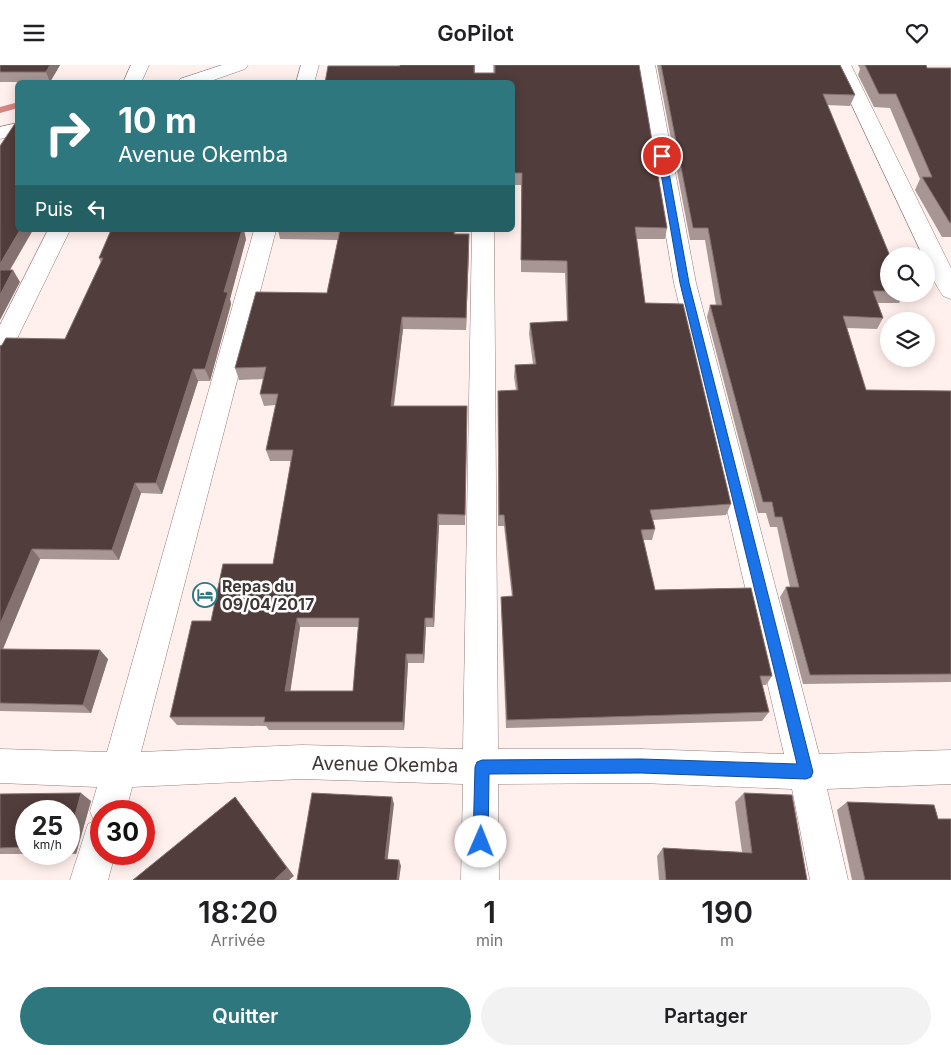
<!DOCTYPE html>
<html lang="fr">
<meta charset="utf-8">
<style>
:root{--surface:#fff;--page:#f2f2f2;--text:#202124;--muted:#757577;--accent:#2e777e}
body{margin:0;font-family:Inter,sans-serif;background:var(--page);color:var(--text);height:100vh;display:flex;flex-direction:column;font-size:19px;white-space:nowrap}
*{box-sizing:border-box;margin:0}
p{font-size:16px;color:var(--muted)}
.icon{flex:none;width:28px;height:28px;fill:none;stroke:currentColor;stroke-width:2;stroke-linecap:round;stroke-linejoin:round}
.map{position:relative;height:815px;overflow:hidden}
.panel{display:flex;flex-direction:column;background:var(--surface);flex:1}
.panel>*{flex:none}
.top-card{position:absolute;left:15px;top:15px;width:500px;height:152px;border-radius:8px;box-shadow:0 2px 12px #0003;background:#2e777e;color:#fff;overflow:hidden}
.fabs{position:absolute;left:880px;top:182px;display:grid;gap:10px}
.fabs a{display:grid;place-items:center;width:55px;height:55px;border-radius:50%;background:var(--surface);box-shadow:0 2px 12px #0003;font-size:25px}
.speed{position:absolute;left:15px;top:735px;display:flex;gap:10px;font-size:25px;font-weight:700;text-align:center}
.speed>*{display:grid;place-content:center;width:65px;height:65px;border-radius:50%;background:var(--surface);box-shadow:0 2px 12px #0003;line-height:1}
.speed small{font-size:12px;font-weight:400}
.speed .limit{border:8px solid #d22;background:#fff;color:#111}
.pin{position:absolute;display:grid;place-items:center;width:42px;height:42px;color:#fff;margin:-21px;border:2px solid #fff;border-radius:50%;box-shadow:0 1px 5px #0007}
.me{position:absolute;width:55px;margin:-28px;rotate:1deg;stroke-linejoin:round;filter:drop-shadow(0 0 4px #0008)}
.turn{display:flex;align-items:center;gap:18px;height:105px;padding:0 20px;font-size:22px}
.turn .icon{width:65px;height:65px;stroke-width:2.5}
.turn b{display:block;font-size:35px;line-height:42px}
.then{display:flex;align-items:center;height:48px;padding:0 20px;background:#0003;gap:10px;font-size:19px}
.eta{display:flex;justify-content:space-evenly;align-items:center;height:85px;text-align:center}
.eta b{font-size:30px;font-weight:600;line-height:35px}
.action{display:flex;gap:10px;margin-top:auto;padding:10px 20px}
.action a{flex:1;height:58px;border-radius:30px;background:var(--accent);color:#fff;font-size:20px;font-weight:600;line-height:58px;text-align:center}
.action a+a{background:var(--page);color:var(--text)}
header{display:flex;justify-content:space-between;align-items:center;height:65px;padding:0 20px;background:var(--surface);font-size:22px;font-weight:600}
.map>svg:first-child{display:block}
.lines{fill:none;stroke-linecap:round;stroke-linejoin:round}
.stream{fill:#d58681;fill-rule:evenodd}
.street-casing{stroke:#947d7b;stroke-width:1}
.street{fill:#fff;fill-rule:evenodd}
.wall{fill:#a89694;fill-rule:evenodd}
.shaded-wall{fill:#857270}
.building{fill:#513d3b;stroke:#857270;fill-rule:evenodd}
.route{fill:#1a73e8;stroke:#114b97}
.labels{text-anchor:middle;stroke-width:5;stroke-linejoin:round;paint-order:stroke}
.poi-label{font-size:16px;font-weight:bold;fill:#403635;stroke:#fff;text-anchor:start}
.near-street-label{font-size:19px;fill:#403635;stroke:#fff}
</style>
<header><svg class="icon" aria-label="menu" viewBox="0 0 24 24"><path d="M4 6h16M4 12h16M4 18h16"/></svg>GoPilot<svg class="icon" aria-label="heart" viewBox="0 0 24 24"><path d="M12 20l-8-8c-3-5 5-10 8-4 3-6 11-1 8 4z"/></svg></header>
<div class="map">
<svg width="951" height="815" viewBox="0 0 951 815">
<rect width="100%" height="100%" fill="#ffefed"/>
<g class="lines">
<polygon class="stream" points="15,38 18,38 18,43 0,48 0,42"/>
<defs>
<g id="street">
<polygon points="131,0 149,0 141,18 123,18"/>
<polygon points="222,0 248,0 245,4 205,18 177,18 180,14"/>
<polygon points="301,0 319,0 314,18 296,18"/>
<rect x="475" y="0" width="18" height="18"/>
<polygon points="637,0 655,0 696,218 819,689 951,685 951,719 827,724 848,815 810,815 792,724 641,718 498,719 499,815 461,815 463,719 302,714 132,722 126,746 101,746 101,789 115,789 108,815 70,815 88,759 94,756 90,746 97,722 0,718 0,684 107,687 254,165 276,165 141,687 302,680 463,684 472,165 494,165 498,684 641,684 784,689 674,218"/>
<path d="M833 0H851L951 203V234L943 231C936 220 926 204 926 191H923Z"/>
<polygon points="18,58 18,70 0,74 0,62"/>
<polygon points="48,165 70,165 12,284 9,290 0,293 0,260"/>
</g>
</defs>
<use href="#street" class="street-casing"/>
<use href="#street" class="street"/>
</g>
<g class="wall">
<polygon points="0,0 60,0 50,17 0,17"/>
<polygon points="400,0 474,0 474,8 494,8 494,0 639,0 667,163 665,174 637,174 645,238 683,239 731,439 726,450 653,455 655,464 652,475 643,475 655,525 751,523 772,611 766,620 762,620 769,647 762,656 506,663 501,541 501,532 512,532 504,461 498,461 498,326 516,325 514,312 515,300 533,299 529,269 530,258 567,256 565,208 521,207 521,120 512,120 512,18 325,18 328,1 400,1"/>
<polygon points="657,0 840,0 855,30 850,41 827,40 889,191 889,229 904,229 899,238 878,238 883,253 877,264 847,263 866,325 951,326 951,617 803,619 780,532 786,522 790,522 777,462 770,462 766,448 758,448 707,252 710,240 716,240 705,175 690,175"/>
<polygon points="858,0 926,0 927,3 951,3 951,172 942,172 915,125 920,114 890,43 874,42 858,10 860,4"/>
<path d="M278 165H456L455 169 469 181 466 265 403 264 394 341 467 352 465 460H439L434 562H426L424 598H408L404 665H269L266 661 177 660 170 652 211 556 273 499 291 396H270L266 385 276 340 264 341 260 329 264 314 239 315 235 303 327 228 338 175 280 174ZM300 562H359L353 626H290Z"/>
<polygon points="246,174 230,234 231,239 210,316 198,316 162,429 141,428 119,495 40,494 3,584 108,594 91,648 0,646 0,281 65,274 101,198 99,193"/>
<polygon points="744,728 807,815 659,815 657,791 663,783 742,787 735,737"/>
<polygon points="0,729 91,736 76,789 69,789 69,746 26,746 26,789 0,789"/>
<polygon points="847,737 951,815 852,815 837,745"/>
</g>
<g class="shaded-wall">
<polygon points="50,0 60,0 50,17 46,7"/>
<polygon points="20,165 33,165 3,217 0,211 0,199"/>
<polygon points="242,165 244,165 246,174 230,234 231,239 210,316 205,304 224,227"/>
<polygon points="469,169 469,181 466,265 466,253"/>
<polygon points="13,205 20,217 0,255 0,230"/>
<polygon points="402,252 403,264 392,352 391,341"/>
<polygon points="193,304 198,316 162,429 156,418"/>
<polygon points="135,418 141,428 119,495 112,485"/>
<polygon points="438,449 439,460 434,562 433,553"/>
<polygon points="32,484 40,494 0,591 0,559"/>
<polygon points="297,553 300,562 289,635 285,626"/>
<polygon points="425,553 426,562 424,598 423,589"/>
<polygon points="100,585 108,594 91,648 83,640"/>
<polygon points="406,589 408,598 404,665 403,657"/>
<polygon points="81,728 91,736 76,789 69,784 69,773"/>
<polygon points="235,732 294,811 289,815 274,815"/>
<polygon points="392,732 394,739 387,800 385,794"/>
<polygon points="399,795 401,801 399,815 397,815"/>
</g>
<g class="building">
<polygon points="0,0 50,0 46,7 0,7"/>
<polygon points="400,0 474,0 474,8 495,8 495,0 639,0 667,163 635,162 645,238 683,239 731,439 650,445 655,464 641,465 655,525 751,523 772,611 760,611 769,647 507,655 501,532 513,531 504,450 499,450 498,326 518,325 515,300 536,299 530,258 568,256 567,196 521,195 522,108 512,108 512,18 325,18 328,1 400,1"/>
<polygon points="661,0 840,0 855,30 823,29 890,191 889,191 889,226 873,226 883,253 843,251 866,325 951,326 951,609 810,610 786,522 799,522 782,452 775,452 772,437 763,437 710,240 722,240 708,163 693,163"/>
<polygon points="865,0 926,0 927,3 951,3 951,158 950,158 922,112 932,112 896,29 879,29"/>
<polygon points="16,57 18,57 18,165 20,165 0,199 0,81"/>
<polygon points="111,165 242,165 224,227 228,227 205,304 193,304 156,418 135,418 112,485 32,484 0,559 0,281 2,280 6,273 65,274 103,193 99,193"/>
<path d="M340 165H454V169H469L466 253 402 252 391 341H467L465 450 438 449 433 553H425L423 589H406L403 657H264L265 652H170L192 556H211L223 499H273L293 385H266L278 329H260L266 302 235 303 256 227 327 228ZM297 553H359L353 626H285Z"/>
<polygon points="0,205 13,205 0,230"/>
<polygon points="0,584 100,585 83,640 0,638"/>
<polygon points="81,728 69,773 69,746 26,746 26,782 0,783 0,729"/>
<polygon points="312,728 392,732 385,794 399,795 397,815 297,815"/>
<polygon points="744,728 792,730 807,815 666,815 663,783 752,788"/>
<polygon points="235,732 287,803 274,815 133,815"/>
<polygon points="847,737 934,740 938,754 951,754 951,815 865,815"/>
</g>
<polygon class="route" points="662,88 666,91 689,218 813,707 811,712 806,714 641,708 489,709 488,777 486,783 481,785 475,783 473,777 475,702 477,697 482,695 641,694 797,699 680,218 658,91"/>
<defs>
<symbol id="hotel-ring" viewBox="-11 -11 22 22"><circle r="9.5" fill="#fff" stroke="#2e777e" stroke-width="1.5"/><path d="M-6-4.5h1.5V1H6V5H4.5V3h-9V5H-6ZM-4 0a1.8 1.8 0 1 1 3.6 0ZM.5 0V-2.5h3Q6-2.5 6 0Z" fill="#2e777e"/></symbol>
</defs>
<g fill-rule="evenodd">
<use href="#hotel-ring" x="191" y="516" width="28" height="28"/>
</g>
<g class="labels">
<g class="poi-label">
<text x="222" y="527">Repas du<tspan x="222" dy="18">09/04/2017</tspan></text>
</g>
<g class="near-street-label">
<text transform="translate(385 699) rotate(1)" y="7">Avenue Okemba</text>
</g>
</g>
</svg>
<div class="fabs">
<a><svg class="icon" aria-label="search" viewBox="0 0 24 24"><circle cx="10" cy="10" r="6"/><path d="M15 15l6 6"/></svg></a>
<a><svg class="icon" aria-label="layers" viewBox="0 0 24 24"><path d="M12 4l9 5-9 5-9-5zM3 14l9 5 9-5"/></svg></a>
</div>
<div class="speed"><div>25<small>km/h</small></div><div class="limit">30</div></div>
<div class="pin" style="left:662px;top:91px;background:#d93025"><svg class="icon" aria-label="arrive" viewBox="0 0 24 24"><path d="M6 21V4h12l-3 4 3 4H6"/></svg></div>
<svg class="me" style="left:481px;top:777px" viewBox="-20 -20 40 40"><circle r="19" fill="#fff"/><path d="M0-13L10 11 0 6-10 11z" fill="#1a73e8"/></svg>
<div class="top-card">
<div class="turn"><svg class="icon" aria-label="right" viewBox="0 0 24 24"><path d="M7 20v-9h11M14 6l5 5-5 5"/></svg><div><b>10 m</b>Avenue Okemba</div></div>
<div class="then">Puis<svg class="icon" aria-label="left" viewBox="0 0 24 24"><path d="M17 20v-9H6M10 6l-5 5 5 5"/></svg></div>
</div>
</div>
<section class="panel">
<div class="eta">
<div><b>18:20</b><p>Arrivée</p></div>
<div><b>1</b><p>min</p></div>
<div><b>190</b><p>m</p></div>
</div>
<div class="action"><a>Quitter</a><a>Partager</a></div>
</section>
